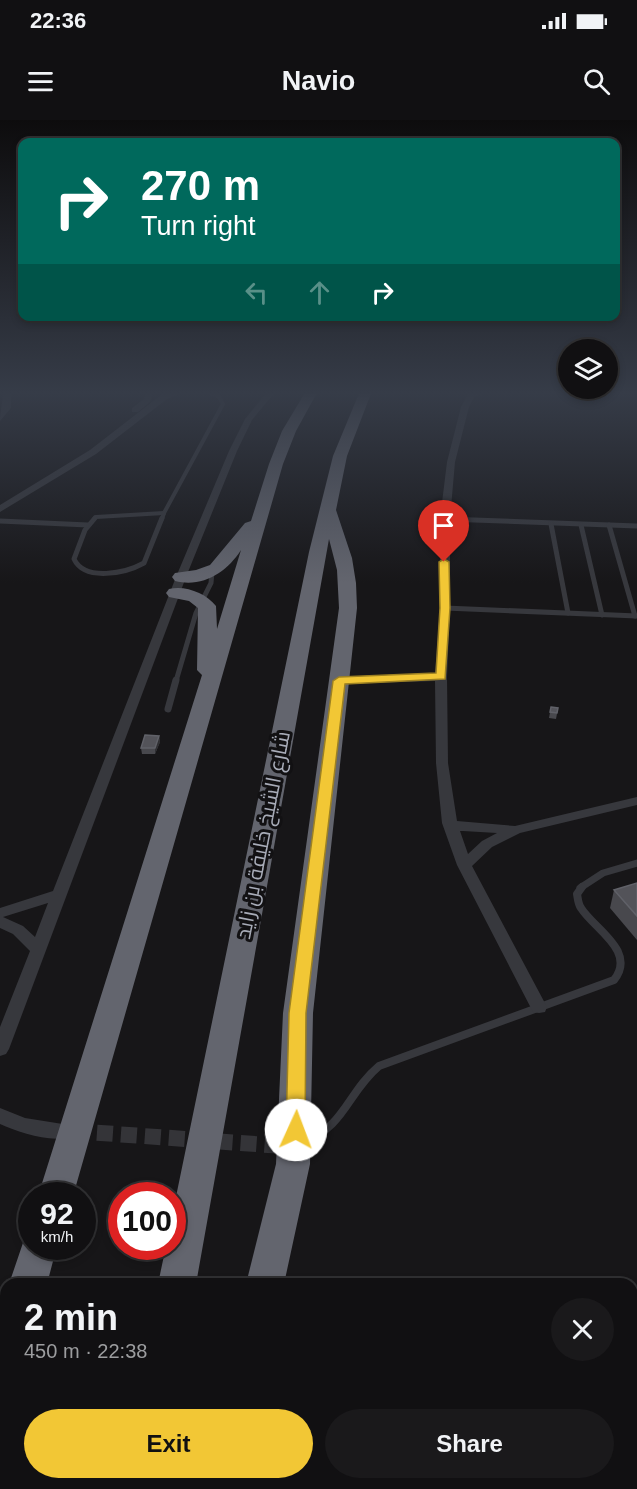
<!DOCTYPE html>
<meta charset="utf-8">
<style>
:root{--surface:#111012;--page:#1a191b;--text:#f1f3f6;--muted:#9c9d9f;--line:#303032;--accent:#f2c735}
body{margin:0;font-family:Arial,Cairo,sans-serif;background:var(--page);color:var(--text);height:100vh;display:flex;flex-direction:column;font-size:22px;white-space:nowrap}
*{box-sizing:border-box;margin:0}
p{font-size:20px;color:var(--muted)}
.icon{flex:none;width:33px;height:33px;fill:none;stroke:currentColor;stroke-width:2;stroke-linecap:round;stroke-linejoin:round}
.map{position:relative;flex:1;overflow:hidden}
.sheet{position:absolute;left:0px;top:1158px;width:638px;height:212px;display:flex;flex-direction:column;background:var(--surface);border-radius:18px 18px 0 0;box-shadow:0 3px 9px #0003,0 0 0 2px var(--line)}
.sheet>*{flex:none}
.guide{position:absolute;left:18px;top:18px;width:602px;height:183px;border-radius:12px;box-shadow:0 3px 9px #0003,0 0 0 2px var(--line);background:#00695c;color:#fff;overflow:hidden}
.controls{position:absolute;left:558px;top:219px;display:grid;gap:12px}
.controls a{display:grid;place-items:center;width:60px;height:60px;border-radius:50%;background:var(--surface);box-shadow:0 3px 9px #0003,0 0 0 2px var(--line);font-size:30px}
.speed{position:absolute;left:18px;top:1062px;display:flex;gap:12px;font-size:30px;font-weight:700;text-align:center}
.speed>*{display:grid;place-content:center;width:78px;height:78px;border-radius:50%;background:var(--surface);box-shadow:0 3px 9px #0003,0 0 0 2px var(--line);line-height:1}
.speed small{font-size:15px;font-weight:400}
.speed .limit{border:9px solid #d22;background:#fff;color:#111}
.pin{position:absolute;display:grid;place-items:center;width:51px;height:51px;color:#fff;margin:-62px -26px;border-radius:50% 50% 50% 0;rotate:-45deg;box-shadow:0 0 6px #0007}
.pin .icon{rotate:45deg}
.me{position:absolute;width:66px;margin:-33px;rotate:2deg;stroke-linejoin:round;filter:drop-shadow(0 0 4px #0008)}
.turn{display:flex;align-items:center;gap:21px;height:126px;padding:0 24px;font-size:27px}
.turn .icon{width:78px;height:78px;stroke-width:2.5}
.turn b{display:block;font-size:42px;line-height:51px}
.lanes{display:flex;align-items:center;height:57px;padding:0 24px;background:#0003;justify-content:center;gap:30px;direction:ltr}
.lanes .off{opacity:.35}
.round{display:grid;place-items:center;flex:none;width:63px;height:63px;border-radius:32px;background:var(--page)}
.summary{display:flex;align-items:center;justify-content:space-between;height:102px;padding:0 24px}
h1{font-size:36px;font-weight:800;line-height:45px}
.primary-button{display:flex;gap:12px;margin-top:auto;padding:12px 24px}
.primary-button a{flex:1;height:69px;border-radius:36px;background:var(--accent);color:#111;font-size:24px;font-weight:800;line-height:69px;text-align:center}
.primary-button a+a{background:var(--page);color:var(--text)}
.status{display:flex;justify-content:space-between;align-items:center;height:42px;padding:0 30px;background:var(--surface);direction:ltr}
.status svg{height:16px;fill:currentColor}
header{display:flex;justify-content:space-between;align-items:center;height:78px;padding:0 24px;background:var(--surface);font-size:27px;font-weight:800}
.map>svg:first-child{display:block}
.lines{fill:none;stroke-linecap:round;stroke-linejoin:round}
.minor-tunnel{stroke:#343438;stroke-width:16;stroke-dasharray:16 8;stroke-linecap:butt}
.service-far3{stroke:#37383d;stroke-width:4}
.service-far2{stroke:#37383d;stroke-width:5}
.service-far1{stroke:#37383d;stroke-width:7}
.service{stroke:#37383d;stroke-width:8}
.minor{fill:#37383d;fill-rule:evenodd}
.motorway{fill:#63656e;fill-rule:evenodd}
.wall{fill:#48484d}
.shaded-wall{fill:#303033}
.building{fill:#535359;stroke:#606168;stroke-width:1.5}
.route{fill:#f2c735;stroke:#9d8122;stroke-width:1.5}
.labels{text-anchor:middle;stroke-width:6;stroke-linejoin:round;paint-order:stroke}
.street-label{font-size:21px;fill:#a8acb8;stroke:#121113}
</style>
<div class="status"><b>22:36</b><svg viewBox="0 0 49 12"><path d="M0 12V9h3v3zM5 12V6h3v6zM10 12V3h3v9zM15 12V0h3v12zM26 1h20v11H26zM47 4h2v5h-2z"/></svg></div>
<header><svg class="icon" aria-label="menu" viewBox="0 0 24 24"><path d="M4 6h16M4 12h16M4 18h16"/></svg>Navio<svg class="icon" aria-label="search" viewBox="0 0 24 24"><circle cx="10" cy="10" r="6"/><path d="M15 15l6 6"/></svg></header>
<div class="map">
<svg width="637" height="1369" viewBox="0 0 637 1369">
<rect width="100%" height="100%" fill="#171618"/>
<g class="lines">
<polyline class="minor-tunnel" points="73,1011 283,1026"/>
<g class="service-far3">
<polyline points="190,271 207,271"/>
<polyline points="164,393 223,284 219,277 206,271"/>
<polyline points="94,399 96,397 164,393"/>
<polyline points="162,399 164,393"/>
</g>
<g class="service-far2">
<path d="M95 398 85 410 74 439C85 462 126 453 144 443L162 398"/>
<polyline points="445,399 637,406"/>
<polyline points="0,401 88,405"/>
<polyline points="551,404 568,493"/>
<polyline points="581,405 602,495"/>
<polyline points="609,405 635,496"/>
<polyline points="445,488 637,496"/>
<polyline points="176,561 196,493 211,463 212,452"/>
</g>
<g class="service-far1">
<polyline points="168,589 176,560"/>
<polyline points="580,768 603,753 637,743"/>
</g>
<path class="service" d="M303 1022C345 1007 347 973 379 946L614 860C637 831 594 809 581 788 578 784 578 779 577 774L582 767"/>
<g class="minor">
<path d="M3 271H11V288L0 301C0 291 3 282 3 271Z"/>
<polygon points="146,271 154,271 150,282 138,292 132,292 132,288 144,279"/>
<polygon points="173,271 177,271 177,275 167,279 96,334 0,392 0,385 90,330 161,275"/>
<path d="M268 271H276L252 300 237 331 186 457 9 929 6 934 0 936V907L30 831 13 814 0 808V788L53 771 176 457 229 331 245 299ZM48 783 35 817 23 806 3 797Z"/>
<path d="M477 271H488L474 277 469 287 455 342 450 399V488L447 557 448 643 457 701 515 706 637 677V685L520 713 492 727 472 746 547 887 545 892 539 893 533 892 457 745 442 703 436 643 435 561 339 564 333 561 339 558 435 554 440 488V399L447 342 461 287 468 274ZM460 711H463L497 713 482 721 468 734Z"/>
<path d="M0 988 25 998 69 1005 71 1011 69 1017C50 1023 18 1012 0 1004Z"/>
</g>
<g class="motorway">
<path d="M306 271H318L296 311 283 344 73 1076H38L202 555 197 550 198 488 189 481 169 477 166 473 169 469C185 465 206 473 216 486L217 509 241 430C227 452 203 468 175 461L172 457 175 453 196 450 210 445 245 403 251 401 269 344 282 311Z"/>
<polygon points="360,271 372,271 347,336 336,390 352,438 356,463 357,488 313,893 310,1044 284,1164 246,1164 276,1044 283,893 339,488 337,450 329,419 196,1164 158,1164 166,1126 172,1126 172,1096 309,432 333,336"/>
<polygon points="32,1112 32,1126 57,1126 47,1164 9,1164 26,1114"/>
<polygon points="6,1216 6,1273 0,1276 0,1219"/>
<polygon points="117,1364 159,1364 158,1369 116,1369"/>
<polygon points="213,1364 255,1364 254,1369 212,1369"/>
</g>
</g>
<g class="wall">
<polygon points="551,587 558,588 556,599 549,598"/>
<polygon points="159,616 160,622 155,634 142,634 141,628"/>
<polygon points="637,763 637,820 610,788 614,770"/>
</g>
<polygon class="shaded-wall" points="159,616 160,622 155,634 155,628"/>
<g class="building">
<polygon points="551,587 558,588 557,593 550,592"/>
<polygon points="145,615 159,616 155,628 141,628"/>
<polygon points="637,763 637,796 614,770"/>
</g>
<linearGradient id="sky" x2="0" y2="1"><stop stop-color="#0d0c0d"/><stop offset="0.59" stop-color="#363c48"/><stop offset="1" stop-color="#363c48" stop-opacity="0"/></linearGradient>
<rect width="637" height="463" fill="url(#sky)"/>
<polygon class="route" points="444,439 449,442 450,488 445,559 345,564 306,893 305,1010 302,1016 296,1018 289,1016 286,1010 289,893 333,561 339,557 436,553 440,488 439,442"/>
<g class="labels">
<g class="street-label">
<text transform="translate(263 715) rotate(-79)" y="7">شارع الشيخ خليفة بن زايد</text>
</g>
</g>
</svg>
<div class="controls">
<a><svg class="icon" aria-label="layers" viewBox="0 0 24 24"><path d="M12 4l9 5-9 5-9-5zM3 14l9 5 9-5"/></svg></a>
</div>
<div class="speed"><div>92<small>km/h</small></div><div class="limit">100</div></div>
<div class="pin" style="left:444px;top:442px;background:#d93025"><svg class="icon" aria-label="arrive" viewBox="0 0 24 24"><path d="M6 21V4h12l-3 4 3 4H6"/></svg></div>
<svg class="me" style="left:296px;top:1010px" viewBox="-20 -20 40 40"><circle r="19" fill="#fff"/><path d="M0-13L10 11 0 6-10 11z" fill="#f2c735"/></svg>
<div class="guide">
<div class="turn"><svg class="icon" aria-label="right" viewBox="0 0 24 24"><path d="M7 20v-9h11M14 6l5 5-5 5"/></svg><div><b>270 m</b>Turn right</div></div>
<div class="lanes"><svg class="icon off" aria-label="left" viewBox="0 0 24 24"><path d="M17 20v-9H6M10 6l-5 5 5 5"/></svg><svg class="icon off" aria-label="ahead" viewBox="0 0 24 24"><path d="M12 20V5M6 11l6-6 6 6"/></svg><svg class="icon" aria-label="right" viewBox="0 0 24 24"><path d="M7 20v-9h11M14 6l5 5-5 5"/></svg></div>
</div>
<section class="sheet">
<div class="summary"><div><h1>2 min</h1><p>450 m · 22:38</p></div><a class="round"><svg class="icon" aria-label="close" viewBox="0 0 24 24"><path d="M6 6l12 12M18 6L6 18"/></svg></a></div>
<div class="primary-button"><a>Exit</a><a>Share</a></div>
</section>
</div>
